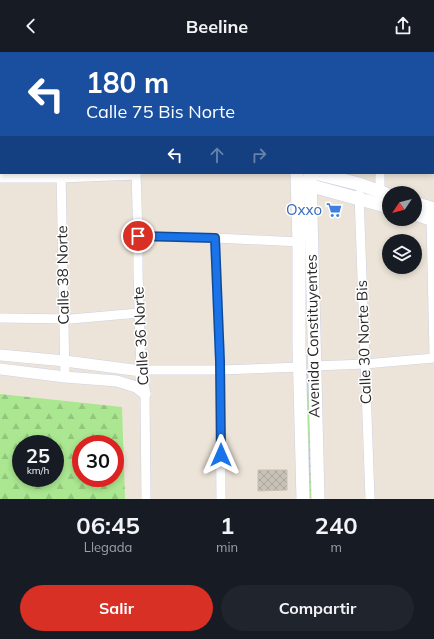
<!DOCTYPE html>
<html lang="es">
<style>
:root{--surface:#171b24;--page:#20242c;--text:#f1f3f6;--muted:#9ea1a6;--accent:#d93025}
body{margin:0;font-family:Mulish,sans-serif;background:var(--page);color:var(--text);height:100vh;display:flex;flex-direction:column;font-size:15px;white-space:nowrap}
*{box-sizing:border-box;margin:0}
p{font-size:13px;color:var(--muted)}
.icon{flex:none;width:22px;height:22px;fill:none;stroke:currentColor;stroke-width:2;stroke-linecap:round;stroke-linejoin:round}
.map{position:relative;height:447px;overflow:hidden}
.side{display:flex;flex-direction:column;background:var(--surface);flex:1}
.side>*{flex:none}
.guide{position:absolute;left:0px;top:0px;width:434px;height:122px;box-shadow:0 2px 6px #0003;background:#1a4fa0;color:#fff;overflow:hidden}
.needle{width:26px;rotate:235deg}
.tools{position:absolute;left:382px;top:134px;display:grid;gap:8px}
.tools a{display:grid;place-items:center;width:40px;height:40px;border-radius:50%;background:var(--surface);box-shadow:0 2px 6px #0003;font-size:20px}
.speed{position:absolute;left:12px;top:383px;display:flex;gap:8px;font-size:20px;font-weight:700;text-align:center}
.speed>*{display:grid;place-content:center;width:52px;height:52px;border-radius:50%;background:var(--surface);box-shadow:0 2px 6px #0003;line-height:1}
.speed small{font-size:10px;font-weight:400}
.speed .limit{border:6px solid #d22;background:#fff;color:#111}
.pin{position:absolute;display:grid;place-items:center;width:34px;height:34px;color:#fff;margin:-17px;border:2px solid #fff;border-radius:50%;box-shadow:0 1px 4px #0007}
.me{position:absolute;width:44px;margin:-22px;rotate:0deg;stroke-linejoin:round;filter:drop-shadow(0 0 3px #0008)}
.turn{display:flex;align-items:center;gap:14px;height:84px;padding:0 20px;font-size:18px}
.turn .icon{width:52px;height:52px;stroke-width:2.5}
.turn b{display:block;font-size:28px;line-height:34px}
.lanes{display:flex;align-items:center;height:38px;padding:0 20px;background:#0003;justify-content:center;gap:20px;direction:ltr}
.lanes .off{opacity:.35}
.eta{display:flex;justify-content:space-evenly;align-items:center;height:68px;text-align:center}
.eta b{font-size:24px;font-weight:700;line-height:28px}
.cta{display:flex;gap:8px;margin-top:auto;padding:8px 20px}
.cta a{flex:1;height:46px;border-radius:24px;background:var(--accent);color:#fff;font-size:16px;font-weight:700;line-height:46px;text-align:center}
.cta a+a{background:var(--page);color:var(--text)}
header{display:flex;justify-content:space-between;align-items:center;height:52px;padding:0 20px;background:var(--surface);font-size:18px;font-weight:700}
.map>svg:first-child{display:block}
.grass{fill:url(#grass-dots)}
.forest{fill:url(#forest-firs);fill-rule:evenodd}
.building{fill:url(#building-cross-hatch);stroke:#c7c1b2}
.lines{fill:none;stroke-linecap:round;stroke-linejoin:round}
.minor-casing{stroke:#ced1e3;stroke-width:10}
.tertiary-casing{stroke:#ced1e3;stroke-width:12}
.secondary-casing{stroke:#ced1e3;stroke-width:14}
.minor{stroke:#fff;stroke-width:9}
.tertiary{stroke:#fff;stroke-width:11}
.secondary{stroke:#fff;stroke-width:13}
.route-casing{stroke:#114b97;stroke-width:10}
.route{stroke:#1a73e8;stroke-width:7}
.labels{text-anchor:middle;stroke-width:3;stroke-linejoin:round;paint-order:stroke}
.shop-label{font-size:15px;fill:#366cbe;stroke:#fff;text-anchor:end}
.street-label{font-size:15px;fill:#282828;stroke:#fff}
</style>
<header><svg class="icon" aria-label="back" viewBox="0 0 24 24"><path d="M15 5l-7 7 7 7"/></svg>Beeline<svg class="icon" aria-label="share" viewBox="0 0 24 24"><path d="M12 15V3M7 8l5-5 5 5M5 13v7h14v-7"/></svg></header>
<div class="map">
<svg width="434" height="447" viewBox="0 0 434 447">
<defs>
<pattern id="grass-dots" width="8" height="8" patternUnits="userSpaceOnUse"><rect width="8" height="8" fill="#aae790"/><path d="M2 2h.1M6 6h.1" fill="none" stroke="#92c67c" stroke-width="1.8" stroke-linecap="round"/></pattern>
<pattern id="forest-firs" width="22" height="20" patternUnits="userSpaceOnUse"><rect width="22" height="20" fill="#aae790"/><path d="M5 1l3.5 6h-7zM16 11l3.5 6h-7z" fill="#92c67c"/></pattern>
<pattern id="building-cross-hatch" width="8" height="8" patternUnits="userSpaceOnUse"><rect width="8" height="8" fill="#c7c1b8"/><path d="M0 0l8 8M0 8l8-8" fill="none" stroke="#aba69e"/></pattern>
</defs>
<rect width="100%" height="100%" fill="#ece4d8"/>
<polygon class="grass" points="306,320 309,324 313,445 310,446 309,444 305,324"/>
<path class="forest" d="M0 342 122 355 125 447H0ZM21 392H55V426H21ZM81 392H115V426H81Z"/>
<polygon class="building" points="258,418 287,418 287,438 258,439"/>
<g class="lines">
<defs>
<g id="minor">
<polyline points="60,0 60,1"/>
<polyline points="135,0 135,1"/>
<polyline points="368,0 371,1"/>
<polyline points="382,0 382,1"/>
<polyline points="433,19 434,20"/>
<polyline points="61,121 65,325"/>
<polyline points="136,121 138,184 138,219 141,319 152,318 220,318 300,315"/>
<polyline points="0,126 61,126 136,123"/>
<polyline points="380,140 380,121"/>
<polyline points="359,142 370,447"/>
<polyline points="431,167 434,301"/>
<polyline points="138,184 215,186 299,190"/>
<polyline points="215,186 220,309 221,447"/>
<polyline points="0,266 71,267 139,261"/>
<polyline points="314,314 365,312 434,306"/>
<polyline points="145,342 146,447"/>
</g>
<g id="tertiary">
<polyline points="0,303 65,309 141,319 141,325 145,342"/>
<polyline points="0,317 65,325 117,329 136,335 145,342"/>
</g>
<g id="secondary">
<polyline points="293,0 293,1"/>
<polyline points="307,0 307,1"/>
<polyline points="297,121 299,190 299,293 303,447"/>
<polyline points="310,121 318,447"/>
<polyline points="315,121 359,132 389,143"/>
<polyline points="302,131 319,136 389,155"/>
<polyline points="415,151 434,157"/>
<polyline points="415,162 434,168"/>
</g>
</defs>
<use href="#minor" class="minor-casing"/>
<use href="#tertiary" class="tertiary-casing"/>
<use href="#secondary" class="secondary-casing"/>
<use href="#minor" class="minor"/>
<use href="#tertiary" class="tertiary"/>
<use href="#secondary" class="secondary"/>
</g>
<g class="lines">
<defs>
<polyline id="route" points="138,184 215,186 220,309 221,403"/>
</defs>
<use href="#route" class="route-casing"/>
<use href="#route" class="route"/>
</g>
<defs>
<symbol id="supermarket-bare" viewBox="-9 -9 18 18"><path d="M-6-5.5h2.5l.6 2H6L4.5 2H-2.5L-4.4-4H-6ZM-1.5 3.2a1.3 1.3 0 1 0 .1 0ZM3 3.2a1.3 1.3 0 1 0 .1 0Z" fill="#3f7fe0" stroke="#fff" stroke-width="2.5" paint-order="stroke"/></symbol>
</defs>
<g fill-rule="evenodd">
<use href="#supermarket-bare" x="323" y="147" width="22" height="22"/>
</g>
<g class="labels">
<g class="shop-label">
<text x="322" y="163">Oxxo</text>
</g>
<g class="street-label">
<text transform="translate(63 223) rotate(-91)" y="5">Calle 38 Norte</text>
<text transform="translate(141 284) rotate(-93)" y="5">Calle 36 Norte</text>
<text transform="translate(313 284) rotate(-91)" y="5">Avenida Constituyentes</text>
<text transform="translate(364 290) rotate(-92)" y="5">Calle 30 Norte Bis</text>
</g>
</g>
</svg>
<div class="tools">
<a><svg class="needle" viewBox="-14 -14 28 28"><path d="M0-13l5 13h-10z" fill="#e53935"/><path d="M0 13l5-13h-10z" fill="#9ea1a6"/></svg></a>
<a><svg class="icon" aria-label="layers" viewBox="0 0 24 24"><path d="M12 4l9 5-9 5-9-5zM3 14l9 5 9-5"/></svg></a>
</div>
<div class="speed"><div>25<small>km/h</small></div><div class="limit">30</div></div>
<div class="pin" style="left:138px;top:184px;background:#d93025"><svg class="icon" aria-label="arrive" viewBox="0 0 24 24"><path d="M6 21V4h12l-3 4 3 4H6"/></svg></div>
<svg class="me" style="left:221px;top:403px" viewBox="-20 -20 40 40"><path d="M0-17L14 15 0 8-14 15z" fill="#1a73e8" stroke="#fff" stroke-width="4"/></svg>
<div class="guide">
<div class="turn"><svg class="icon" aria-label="left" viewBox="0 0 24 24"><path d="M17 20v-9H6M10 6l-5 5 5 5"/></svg><div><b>180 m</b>Calle 75 Bis Norte</div></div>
<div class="lanes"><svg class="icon" aria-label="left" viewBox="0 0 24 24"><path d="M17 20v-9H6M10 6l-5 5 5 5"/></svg><svg class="icon off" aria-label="ahead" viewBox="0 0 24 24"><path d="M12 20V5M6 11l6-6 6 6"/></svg><svg class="icon off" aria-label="right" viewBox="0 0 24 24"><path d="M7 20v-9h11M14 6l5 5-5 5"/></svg></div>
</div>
</div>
<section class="side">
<div class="eta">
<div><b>06:45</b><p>Llegada</p></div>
<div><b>1</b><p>min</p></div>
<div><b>240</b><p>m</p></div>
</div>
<div class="cta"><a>Salir</a><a>Compartir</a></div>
</section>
